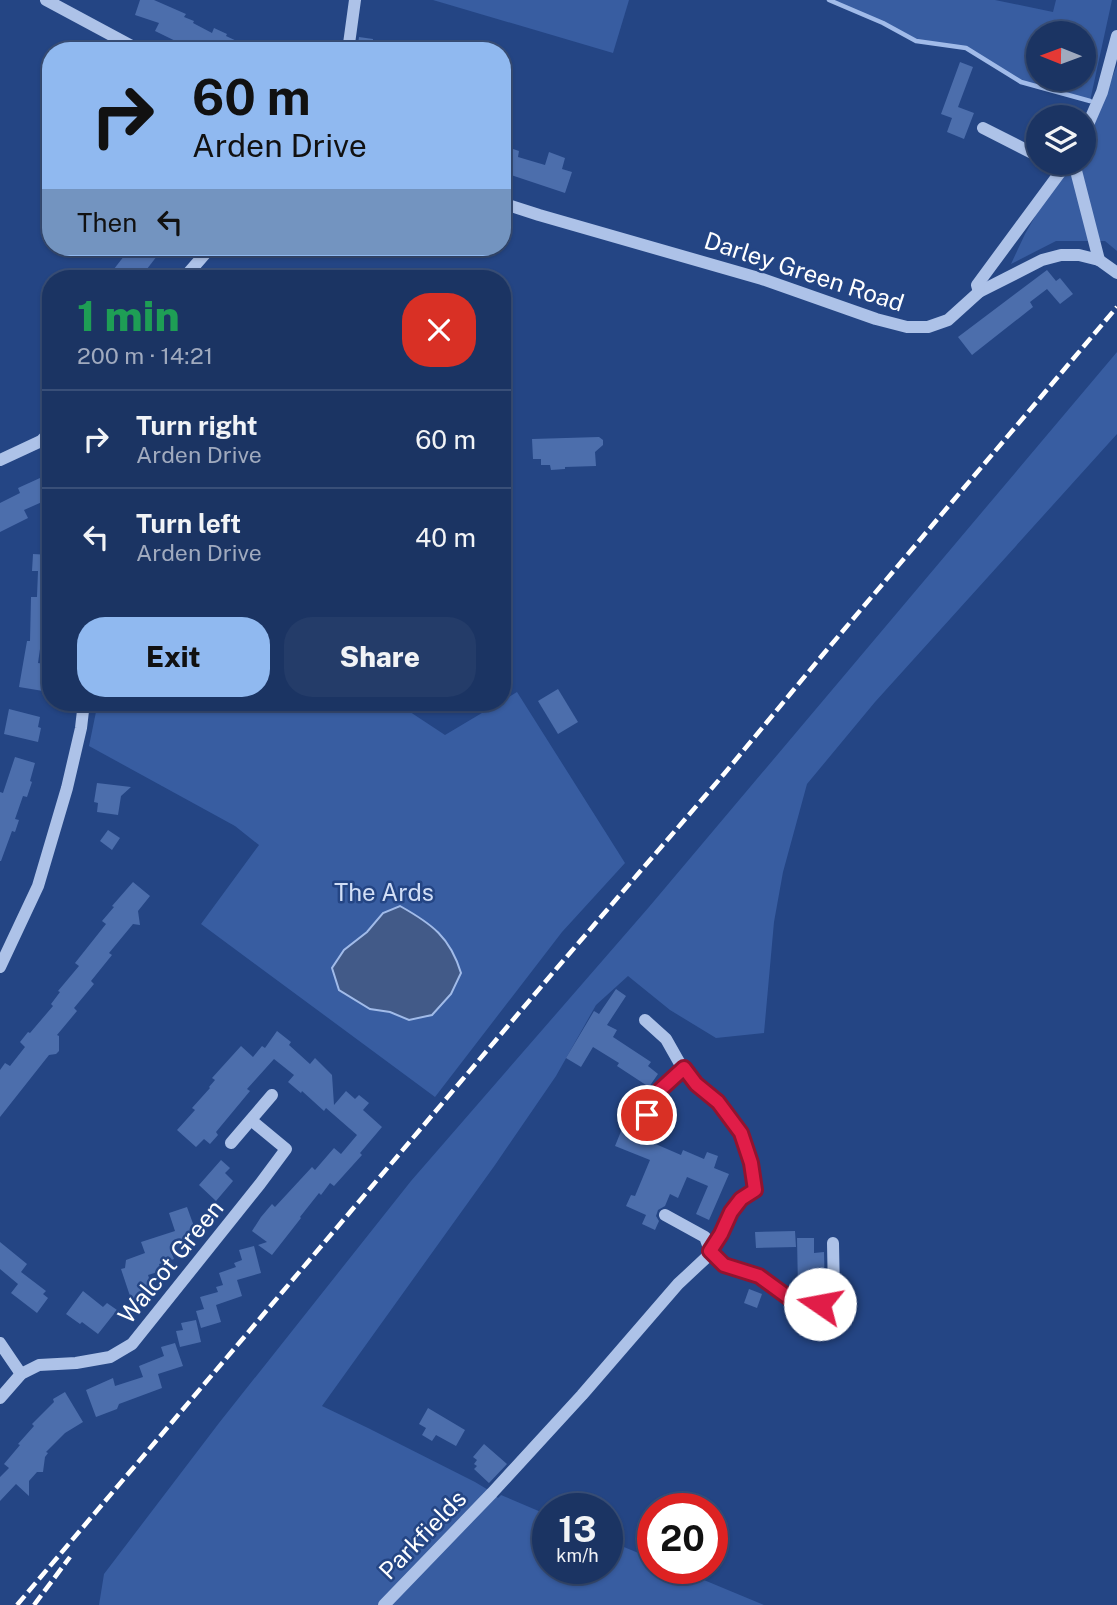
<!DOCTYPE html>
<meta charset="utf-8">
<style>
:root{--surface:#1b3463;--page:#243c69;--text:#f1f3f6;--muted:#a0aabe;--line:#394f78;--accent:#90b9f0}
body{margin:0;font-family:"Public Sans",sans-serif;background:var(--page);color:var(--text);height:100vh;display:flex;flex-direction:column;font-size:26px;white-space:nowrap}
*{box-sizing:border-box;margin:0}
p{font-size:23px;color:var(--muted)}
.icon{flex:none;width:38px;height:38px;fill:none;stroke:currentColor;stroke-width:2;stroke-linecap:round;stroke-linejoin:round}
.map{position:relative;flex:1;overflow:hidden}
.drawer{position:absolute;left:42px;top:270px;width:469px;height:441px;display:flex;flex-direction:column;background:var(--surface);border-radius:28px;box-shadow:0 2px 5px #0004,0 0 0 2px var(--line)}
.drawer>*{flex:none}
.banner{position:absolute;left:42px;top:42px;width:469px;height:214px;border-radius:28px;box-shadow:0 2px 5px #0004,0 0 0 2px var(--line);background:#90b9f0;color:#111;overflow:hidden}
.needle{width:46px;rotate:271deg}
.tools{position:absolute;left:1026px;top:21px;display:grid;gap:14px}
.tools a{display:grid;place-items:center;width:70px;height:70px;border-radius:50%;background:var(--surface);box-shadow:0 2px 5px #0004,0 0 0 2px var(--line);font-size:35px}
.speed{position:absolute;left:532px;top:1493px;display:flex;gap:14px;font-size:35px;font-weight:700;text-align:center}
.speed>*{display:grid;place-content:center;width:91px;height:91px;border-radius:50%;background:var(--surface);box-shadow:0 2px 5px #0004,0 0 0 2px var(--line);line-height:1}
.speed small{font-size:18px;font-weight:400}
.speed .limit{border:10px solid #d22;background:#fff;color:#111}
.pin{position:absolute;display:grid;place-items:center;width:60px;height:60px;color:#fff;margin:-30px;border:4px solid #fff;border-radius:50%;box-shadow:0 2px 7px #0007}
.me{position:absolute;width:77px;margin:-38px;rotate:282deg;stroke-linejoin:round;filter:drop-shadow(0 0 5px #0008)}
.turn{display:flex;align-items:center;gap:24px;height:147px;padding:0 35px;font-size:32px}
.turn .icon{width:91px;height:91px;stroke-width:2.5}
.turn b{display:block;font-size:49px;line-height:60px}
.then{display:flex;align-items:center;height:66px;padding:0 35px;background:#0003;gap:14px;font-size:26px}
.round{display:grid;place-items:center;flex:none;width:74px;height:74px;border-radius:28px;background:var(--page)}
.summary{display:flex;align-items:center;justify-content:space-between;height:119px;padding:0 35px}
h1{font-size:42px;font-weight:800;line-height:52px;color:#1e9e55}
.action{display:flex;gap:14px;margin-top:auto;padding:14px 35px}
.action a{flex:1;height:80px;border-radius:28px;background:var(--accent);color:#111;font-size:28px;font-weight:800;line-height:80px;text-align:center}
.action a+a{background:var(--page);color:var(--text)}
ul{padding:0;list-style:none}
li{display:flex;align-items:center;gap:21px;height:98px;padding:0 35px;border-top:2px solid var(--line)}
li div{flex:1}
li b{display:block;font-size:26px}
li em{font-style:normal}
.map>svg:first-child{display:block}
.green{fill:#385da1;fill-rule:evenodd}
.water{fill:#425a88;stroke:#a1bbe9;stroke-width:2}
.lines{fill:none;stroke-linecap:round;stroke-linejoin:round}
.stream{stroke:#a1bbe9;stroke-width:4.5}
.building{fill:#4c6eac}
.minor{stroke:#adc2e8;stroke-width:12}
.rail{stroke:#fff;stroke-width:4.5;stroke-dasharray:12 5;stroke-linecap:butt}
.route-casing{stroke:#92132f;stroke-width:18}
.route{stroke:#e11d48;stroke-width:12}
.labels{text-anchor:middle;stroke-width:5;stroke-linejoin:round;paint-order:stroke}
.street-label{font-size:24px;fill:#fff;stroke:#244584}
.park-label{font-size:24px;fill:#d1def6;stroke:#244584}
</style>
<div class="map">
<svg width="1117" height="1605" viewBox="0 0 1117 1605">
<rect width="100%" height="100%" fill="#244584"/>
<g class="green">
<polygon points="433,0 629,0 613,53"/>
<path d="M829 0H995L1053 12 1056 0H1112L1090 101 1021 82 966 48 916 41 883 23ZM1038 33H1083V79H1038Z"/>
<polygon points="1117,65 1117,251 1105,241 1056,241 1011,264 1025,234 1053,185 1074,163 1083,163 1083,153"/>
<polygon points="1117,352 1117,434 875,702 807,784 783,872 774,922 764,1033 716,1038 670,1010 628,976 596,1005 556,1076 495,1165 322,1406 368,1428 475,1482 490,1491 498,1498 501,1495 548,1515 548,1568 607,1568 607,1540 653,1559 653,1568 675,1568 764,1605 99,1605 104,1574 219,1423 411,1181 649,907"/>
<polygon points="517,692 625,863 562,932 435,1097 201,924 259,845 235,826 89,746 98,702 395,702 445,735"/>
</g>
<path class="water" d="M400 906C432 924 450 937 461 973L451 994 432 1015 409 1020 390 1012 370 1009 339 990 332 968 344 950 367 932 383 913Z"/>
<g class="lines">
<polyline class="stream" points="829,0 883,23 916,41 966,48 1021,82 1090,101"/>
</g>
<g class="building">
<polygon points="140,0 154,0 186,14 184,17 194,21 193,23 212,33 214,28 227,34 226,36 258,51 196,51 155,31 159,23 135,15"/>
<polygon points="359,37 373,39 372,51 357,51"/>
<polygon points="960,62 973,67 958,107 974,113 964,139 947,132 952,118 941,114"/>
<polygon points="504,146 519,151 518,157 545,165 549,152 565,158 562,169 572,172 565,193 502,172 502,152"/>
<polygon points="131,247 164,247 140,278 126,278 114,269"/>
<polygon points="1047,270 1056,281 1060,278 1073,294 1060,304 1047,289 1030,302 1033,307 972,355 958,337"/>
<polygon points="599,437 603,440 603,445 595,452 596,466 565,467 565,469 551,470 550,465 541,465 541,459 533,459 532,439"/>
<polygon points="51,473 51,498 24,510 28,518 0,532 0,503 20,493 18,488"/>
<polygon points="33,554 51,555 51,628 43,628 38,663 51,665 49,692 19,687 27,641 30,641 31,597 37,597 38,571 32,571"/>
<polygon points="558,689 578,722 558,734 538,701"/>
<polygon points="9,709 40,717 38,727 41,728 38,742 4,734"/>
<polygon points="15,757 35,763 30,781 32,782 27,797 23,796 15,819 19,820 15,832 12,831 1,861 0,861 0,792 3,793"/>
<polygon points="97,783 131,787 121,796 118,815 97,812 98,803 94,802"/>
<polygon points="108,830 120,838 112,850 100,841"/>
<polygon points="133,882 150,896 138,911 140,925 133,924 109,953 112,955 91,981 94,984 74,1008 77,1011 57,1035 59,1036 59,1051 56,1054 49,1055 0,1117 0,1070 5,1063 10,1066 25,1047 20,1042 28,1032 30,1033 53,1006 51,1004 60,992 58,991 79,966 75,963 106,924 102,921 114,907 112,906"/>
<polygon points="616,989 626,996 607,1025 617,1030 613,1037 651,1062 648,1066 658,1074 649,1087 617,1066 619,1063 593,1047 581,1067 566,1058 594,1011 599,1014"/>
<polygon points="277,1031 291,1042 289,1045 310,1064 315,1058 332,1075 334,1105 346,1091 355,1099 359,1095 369,1103 363,1110 382,1127 360,1153 362,1155 334,1186 330,1183 321,1195 319,1193 300,1217 301,1218 272,1255 258,1245 267,1242 252,1231 261,1217 272,1204 275,1207 312,1167 315,1170 334,1148 341,1154 357,1135 326,1108 324,1111 302,1091 301,1093 288,1082 294,1075 274,1059 247,1089 250,1091 216,1132 218,1135 210,1144 204,1139 196,1147 177,1130 195,1110 192,1108 210,1088 209,1087 215,1080 212,1078 241,1046 253,1057 262,1046 265,1048"/>
<polygon points="638,1117 644,1123 651,1123 644,1139 681,1155 683,1150 704,1159 707,1152 718,1156 714,1168 729,1174 709,1220 696,1214 708,1186 687,1177 678,1198 670,1194 665,1206 658,1210 656,1216 659,1221 655,1230 642,1224 646,1215 626,1206 631,1195 635,1196 650,1160 615,1146 624,1124 633,1128"/>
<polygon points="221,1160 230,1168 225,1173 233,1181 216,1201 199,1185"/>
<polygon points="187,1207 196,1232 184,1236 186,1243 170,1249 174,1259 159,1264 161,1271 148,1275 152,1287 140,1291 143,1298 132,1302 121,1269 125,1268 126,1260 145,1253 141,1242 175,1231 169,1213"/>
<polygon points="795,1231 796,1247 756,1248 755,1232"/>
<polygon points="797,1238 814,1238 814,1253 824,1252 825,1290 820,1294 804,1294 804,1288 798,1288"/>
<polygon points="0,1242 27,1264 21,1272 46,1291 43,1294 48,1298 37,1313 11,1293 18,1284 0,1269"/>
<polygon points="254,1246 261,1273 237,1280 242,1296 216,1305 221,1322 201,1328 196,1311 204,1309 200,1297 218,1292 216,1287 223,1285 219,1273 236,1267 234,1263 242,1260 239,1250"/>
<polygon points="749,1289 762,1294 757,1308 744,1303"/>
<polygon points="83,1291 103,1307 107,1303 117,1310 98,1334 82,1322 80,1324 66,1314"/>
<polygon points="196,1320 201,1342 180,1347 176,1331 183,1330 181,1323"/>
<polygon points="175,1343 183,1366 158,1374 162,1388 119,1404 117,1409 96,1417 86,1390 113,1378 115,1386 143,1377 139,1366 164,1356 161,1347"/>
<polygon points="65,1392 83,1422 65,1433 46,1452 48,1453 45,1457 43,1472 37,1472 29,1481 29,1496 16,1484 0,1501 0,1477 9,1468 4,1464 20,1445 18,1444 34,1426 32,1424 54,1402 53,1399"/>
<polygon points="428,1408 465,1430 456,1446 436,1435 432,1441 422,1435 426,1428 419,1424"/>
<polygon points="484,1444 507,1464 489,1483 474,1469 477,1466 474,1464 477,1460 473,1457"/>
</g>
<g class="lines">
<g class="minor">
<polyline points="46,0 141,51"/>
<polyline points="348,51 355,0"/>
<polyline points="983,128 1038,156"/>
<polyline points="1083,136 1102,92 1117,36"/>
<polyline points="1049,163 1062,170"/>
<polyline points="1074,163 1099,260"/>
<polyline points="502,203 539,215 762,279 876,319 907,327 928,327 948,320 979,292 1042,260 1061,255 1079,255 1099,260 1117,273"/>
<polyline points="184,278 211,247"/>
<polyline points="979,292 977,285 1067,163"/>
<polyline points="0,460 41,441 51,431"/>
<polyline points="0,967 38,886 67,788 81,728 84,702"/>
<polyline points="647,1115 660,1090 684,1068"/>
<polyline points="231,1143 272,1095"/>
<path d="M665 1215 705 1237C716 1272 732 1262 758 1276 776 1286 788 1303 810 1304 820 1304 827 1302 834 1294L833 1243"/>
<polyline points="0,1343 21,1374"/>
<polyline points="0,1398 21,1374 39,1365 76,1363 110,1357 132,1344 260,1184 286,1149 251,1120"/>
<polyline points="384,1605 492,1493 582,1395 678,1284 708,1256 721,1234 731,1212 741,1199 755,1190 751,1163 741,1133 718,1102 696,1084 679,1062 666,1039 645,1020"/>
</g>
<g class="rail">
<polyline points="17,1605 557,968 724,774 820,658 1117,307"/>
<polyline points="34,1605 70,1557"/>
</g>
</g>
<g class="lines">
<defs>
<polyline id="route" points="647,1115 660,1090 684,1068 696,1084 718,1102 741,1133 751,1163 755,1190 741,1199 731,1212 721,1234 710,1251 724,1265 759,1276 796,1303 820,1304"/>
</defs>
<use href="#route" class="route-casing"/>
<use href="#route" class="route"/>
</g>
<g class="labels">
<g class="street-label">
<text transform="translate(804 272) rotate(18)" y="8">Darley Green Road</text>
<text transform="translate(171 1262) rotate(-51)" y="8">Walcot Green</text>
<text transform="translate(423 1535) rotate(-46)" y="8">Parkfields</text>
</g>
<g class="park-label">
<text x="384" y="901">The Ards</text>
</g>
</g>
</svg>
<div class="tools">
<a><svg class="needle" viewBox="-14 -14 28 28"><path d="M0-13l5 13h-10z" fill="#e53935"/><path d="M0 13l5-13h-10z" fill="#a0aabe"/></svg></a>
<a><svg class="icon" aria-label="layers" viewBox="0 0 24 24"><path d="M12 4l9 5-9 5-9-5zM3 14l9 5 9-5"/></svg></a>
</div>
<div class="speed"><div>13<small>km/h</small></div><div class="limit">20</div></div>
<div class="pin" style="left:647px;top:1115px;background:#d93025"><svg class="icon" aria-label="arrive" viewBox="0 0 24 24"><path d="M6 21V4h12l-3 4 3 4H6"/></svg></div>
<svg class="me" style="left:820px;top:1304px" viewBox="-20 -20 40 40"><circle r="19" fill="#fff"/><path d="M0-13L10 11 0 6-10 11z" fill="#e11d48"/></svg>
<div class="banner">
<div class="turn"><svg class="icon" aria-label="right" viewBox="0 0 24 24"><path d="M7 20v-9h11M14 6l5 5-5 5"/></svg><div><b>60 m</b>Arden Drive</div></div>
<div class="then">Then<svg class="icon" aria-label="left" viewBox="0 0 24 24"><path d="M17 20v-9H6M10 6l-5 5 5 5"/></svg></div>
</div>
<section class="drawer">
<div class="summary"><div><h1>1 min</h1><p>200 m · 14:21</p></div><a class="round" style="background:#d93025;color:#fff"><svg class="icon" aria-label="close" viewBox="0 0 24 24"><path d="M6 6l12 12M18 6L6 18"/></svg></a></div>
<ul>
<li><svg class="icon" aria-label="right" viewBox="0 0 24 24"><path d="M7 20v-9h11M14 6l5 5-5 5"/></svg><div><b>Turn right</b><p>Arden Drive</p></div><em>60 m</em></li>
<li><svg class="icon" aria-label="left" viewBox="0 0 24 24"><path d="M17 20v-9H6M10 6l-5 5 5 5"/></svg><div><b>Turn left</b><p>Arden Drive</p></div><em>40 m</em></li>
</ul>
<div class="action"><a>Exit</a><a>Share</a></div>
</section>
</div>
